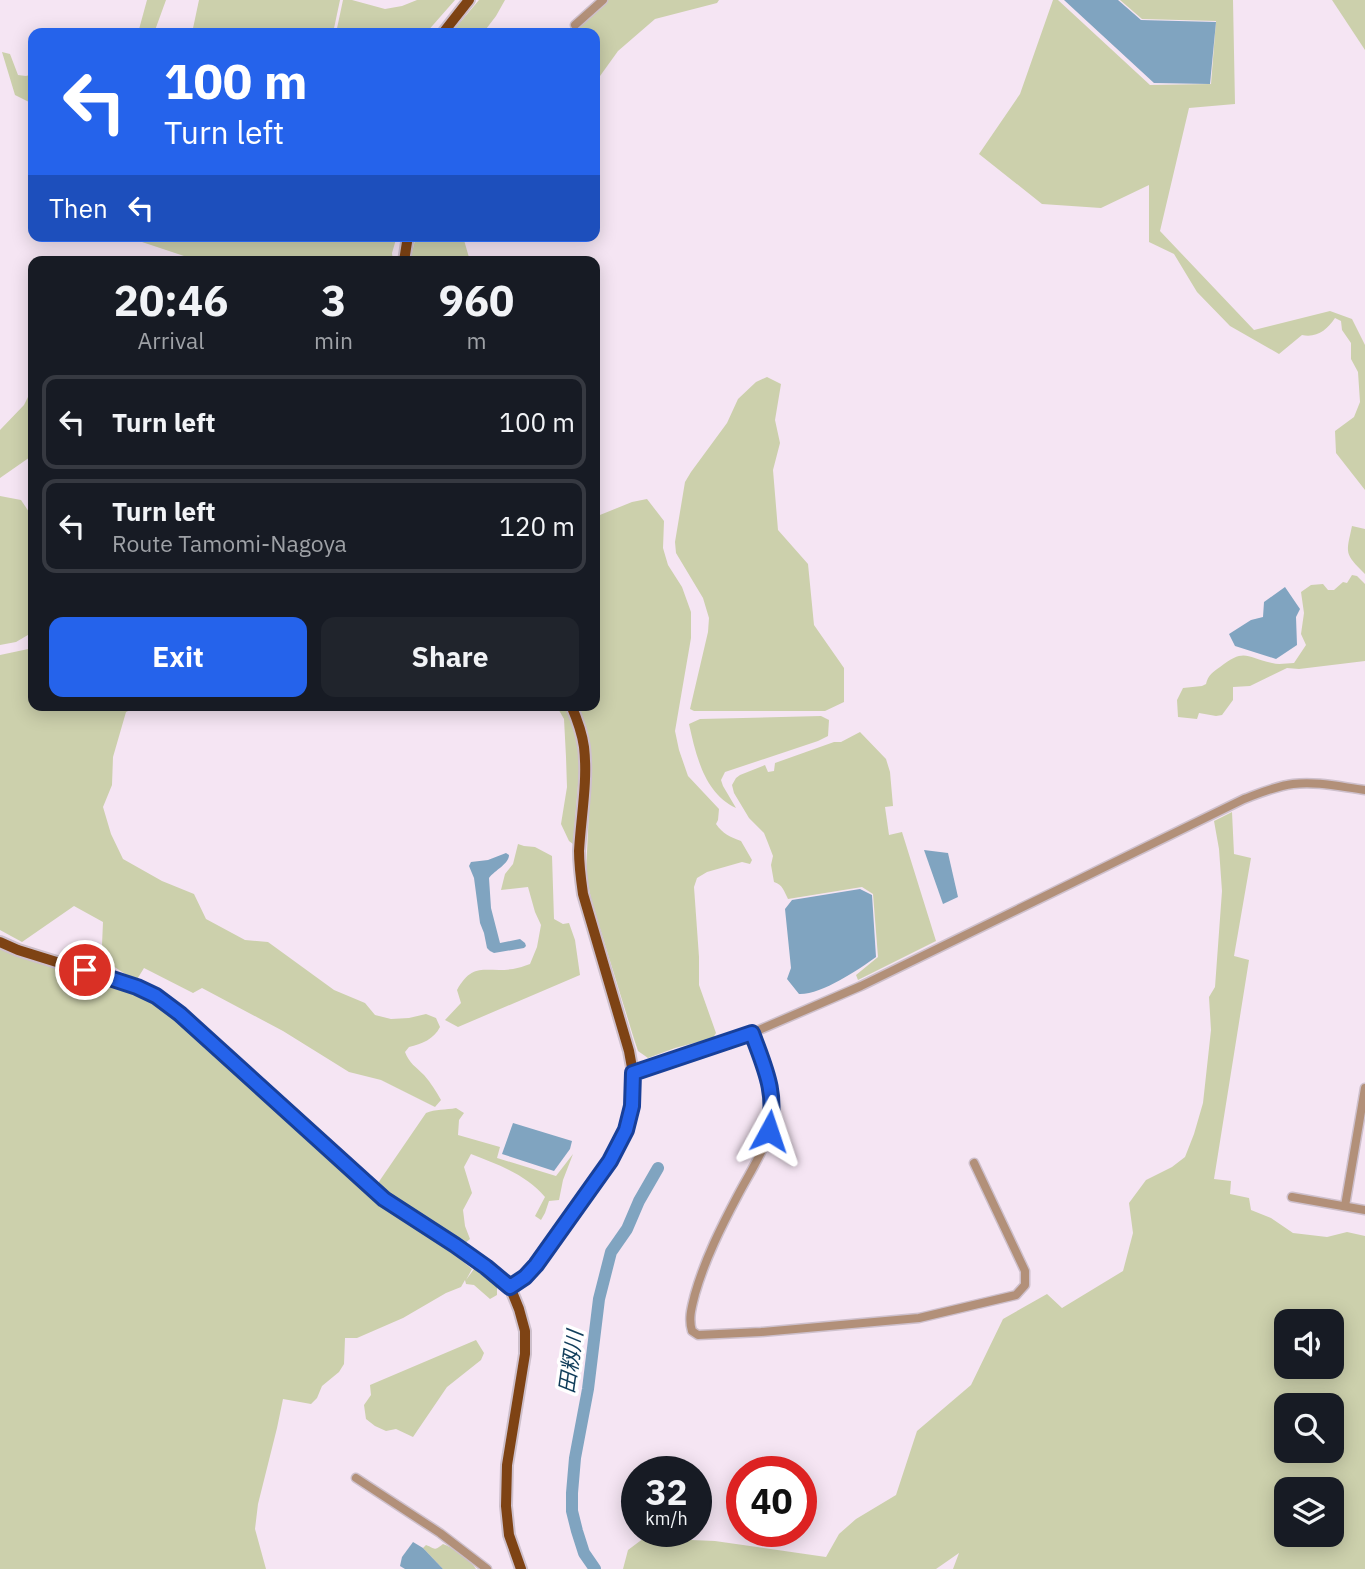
<!DOCTYPE html>
<meta charset="utf-8">
<style>
:root{--surface:#171b24;--page:#20242c;--text:#f1f3f6;--muted:#9ea1a6;--line:#363941;--accent:#2563eb}
body{margin:0;font-family:"IBM Plex Sans","Noto Sans JP",sans-serif;background:var(--page);color:var(--text);height:100vh;display:flex;flex-direction:column;font-size:26px;white-space:nowrap}
*{box-sizing:border-box;margin:0}
p{font-size:23px;color:var(--muted)}
.icon{flex:none;width:38px;height:38px;fill:none;stroke:currentColor;stroke-width:2;stroke-linecap:round;stroke-linejoin:round}
.map{position:relative;flex:1;overflow:hidden}
.details{position:absolute;left:28px;top:256px;width:572px;height:455px;display:flex;flex-direction:column;background:var(--surface);border-radius:14px;box-shadow:0 4px 18px #0003}
.details>*{flex:none}
.banner{position:absolute;left:28px;top:28px;width:572px;height:214px;border-radius:14px;box-shadow:0 4px 18px #0003;background:#2563eb;color:#fff;overflow:hidden}
.controls{position:absolute;left:1274px;top:1309px;display:grid;gap:14px}
.controls a{display:grid;place-items:center;width:70px;height:70px;border-radius:14px;background:var(--surface);box-shadow:0 4px 18px #0003;font-size:35px}
.speed{position:absolute;left:621px;top:1456px;display:flex;gap:14px;font-size:35px;font-weight:700;text-align:center}
.speed>*{display:grid;place-content:center;width:91px;height:91px;border-radius:50%;background:var(--surface);box-shadow:0 4px 18px #0003;line-height:1}
.speed small{font-size:18px;font-weight:400}
.speed .limit{border:10px solid #d22;background:#fff;color:#111}
.pin{position:absolute;display:grid;place-items:center;width:60px;height:60px;color:#fff;margin:-30px;border:4px solid #fff;border-radius:50%;box-shadow:0 2px 7px #0007}
.me{position:absolute;width:77px;margin:-38px;rotate:5deg;stroke-linejoin:round;filter:drop-shadow(0 0 5px #0008)}
.turn{display:flex;align-items:center;gap:24px;height:147px;padding:0 21px;font-size:32px}
.turn .icon{width:91px;height:91px;stroke-width:2.5}
.turn b{display:block;font-size:49px;line-height:60px}
.then{display:flex;align-items:center;height:66px;padding:0 21px;background:#0003;gap:14px;font-size:26px}
.eta{display:flex;justify-content:space-evenly;align-items:center;height:119px;text-align:center}
.eta b{font-size:42px;font-weight:700;line-height:49px}
.button{display:flex;gap:14px;margin-top:auto;padding:14px 21px}
.button a{flex:1;height:80px;border-radius:14px;background:var(--accent);color:#fff;font-size:28px;font-weight:700;line-height:80px;text-align:center}
.button a+a{background:var(--page);color:var(--text)}
ul{padding:0;list-style:none}
li{display:flex;align-items:center;gap:21px;height:94px;margin:0 14px 10px;padding:0 7px;border:4px solid var(--line);border-radius:14px}
li div{flex:1}
li b{display:block;font-size:26px}
li em{font-style:normal}
.map>svg:first-child{display:block}
.green{fill:#ccd0ac;fill-rule:evenodd}
.water{fill:#80a4c0}
.lines{fill:none;stroke-linecap:round;stroke-linejoin:round}
.river{stroke:#80a4c0;stroke-width:12}
.minor-casing{stroke:#cec0cc;stroke-width:11}
.major-casing{stroke:#cec0cc;stroke-width:14}
.minor{stroke:#b29079;stroke-width:8}
.major{stroke:#7e4314;stroke-width:10}
.route-casing{stroke:#184099;stroke-width:18}
.route{stroke:#2563eb;stroke-width:12}
.labels{text-anchor:middle;stroke-width:7;stroke-linejoin:round;paint-order:stroke}
.water-label{font-size:21px;font-style:italic;fill:#103d5a;stroke:#fff}
</style>
<div class="map">
<svg width="1365" height="1569" viewBox="0 0 1365 1569">
<rect width="100%" height="100%" fill="#f5e5f3"/>
<g class="green">
<polygon points="147,0 166,0 154,33 138,33"/>
<polygon points="199,0 340,0 333,33 192,33"/>
<polygon points="343,0 352,0 385,9 402,6 417,0 455,0 426,33 336,33"/>
<polygon points="479,0 505,0 496,16 483,33 451,33"/>
<polygon points="606,0 719,0 717,3 655,19 618,51 595,83 595,33 571,33"/>
<path d="M1053 0H1058L1150 85 1211 84 1216 21 1142 19 1120 0H1233L1235 104 1189 108 1160 231 1254 330 1330 311 1352 319 1365 345V490L1336 453 1335 431 1354 417 1360 402 1358 372 1351 359V343L1342 330 1341 321 1335 318C1327 330 1317 338 1302 335L1279 354 1230 326 1197 292 1174 254 1149 242V185L1101 208 1042 204 979 154 1020 94Z"/>
<polygon points="1332,0 1365,0 1365,50"/>
<polygon points="2,52 10,54 18,75 26,76 33,74 33,104 15,95"/>
<polygon points="134,236 397,236 392,253 393,261 199,261 133,239"/>
<polygon points="416,236 465,236 464,240 470,261 410,261"/>
<polygon points="767,377 781,384 775,420 780,443 773,470 778,530 808,564 814,625 844,668 844,702 825,711 694,711 690,709 708,632 709,618 703,598 676,553 675,542 685,482 691,472 727,423 738,399 756,382"/>
<polygon points="33,387 33,455 0,478 0,430 24,405"/>
<polygon points="0,496 21,500 33,518 33,632 16,642 0,645"/>
<path d="M647 499 664 521 663 548 668 565 682 587 691 612V638L675 731 679 750 688 776 719 809 718 820 716 824C723 834 730 837 741 841L752 860 750 864 742 862 707 872 697 878 694 887 699 957V985L716 1033 713 1038 675 1048 648 1058 638 1051 634 1039 591 899 586 872 591 770 586 736 576 705H595V517L632 502Z"/>
<path d="M1352 526 1365 529V574C1344 553 1346 554 1352 526Z"/>
<path d="M1352 575 1357 576 1365 584V661L1299 669 1287 668 1250 686 1233 687V700L1222 715 1216 716 1199 713 1197 719 1178 717 1177 700 1183 688 1202 686 1206 684C1208 675 1213 672 1220 667 1245 648 1245 657 1272 663 1279 665 1287 663 1294 663L1306 645 1301 634 1304 613 1301 592 1311 585 1323 584 1328 590H1334L1343 582 1347 583Z"/>
<path d="M33 648V705H140L126 712 113 757 112 785 103 807 111 834 123 859 162 881 194 894 206 919 245 940 268 942 334 990 365 1003 375 1015 391 1019 409 1018 426 1014 436 1018 440 1027C434 1039 422 1044 409 1047L405 1052C409 1063 416 1067 424 1075 431 1083 436 1091 441 1100L435 1107 381 1080 349 1072 283 1031 202 988 193 993 144 968 136 981 113 966 102 945 103 922 74 906 22 942 0 930V655Z"/>
<polygon points="556,705 566,705 578,742 580,762 573,844 569,841 561,824 567,787 566,757 564,719"/>
<path d="M821 716 829 720 828 736 818 741 725 772 721 780 723 786 736 808C704 793 696 755 689 724L700 719Z"/>
<path d="M860 732 886 759 890 772 893 806 885 807 889 835 902 832 936 941 858 980 856 975 878 957 873 894 862 887 788 899C784 891 783 885 774 882L771 865 773 856 768 843 764 833 749 818 734 793 732 785 736 778 740 775 765 765 768 772 774 771 775 763 834 742H841Z"/>
<path d="M1232 812 1234 854 1251 858 1234 956 1249 960 1214 1179 1231 1181 1230 1194 1249 1198 1251 1210 1271 1218 1293 1233 1327 1237 1347 1232 1365 1236V1569H953L959 1553 936 1569H623L628 1550 644 1538 715 1541 826 1557 839 1534 856 1519 896 1495 917 1431 971 1385 1003 1319 1047 1294 1062 1308 1123 1271 1133 1233 1129 1203 1146 1180 1172 1167 1185 1157 1194 1134 1203 1103 1211 1030 1209 997 1215 987 1222 891 1219 849 1214 821ZM1286 1321H1332V1367H1286ZM1286 1405H1332V1451H1286ZM1286 1489H1332V1535H1286Z"/>
<path d="M518 844 524 846 535 847 552 856 554 919 563 924 569 923 575 940 580 975 458 1027 445 1020 461 1003 457 990C473 961 486 973 513 969 519 968 524 966 530 964L537 947 541 925 535 912 528 887 501 890 505 874 513 864Z"/>
<polygon points="0,947 111,983 149,999 176,1017 387,1210 450,1251 472,1269 466,1280 474,1269 478,1268 497,1287 497,1295 490,1299 474,1285 466,1284 465,1280 461,1287 446,1293 403,1318 357,1338 345,1338 344,1364 339,1372 322,1386 317,1398 311,1404 283,1399 277,1428 258,1504 255,1529 266,1569 0,1569"/>
<path d="M456 1108 464 1113 459 1120 458 1135 500 1147 497 1158 556 1176 573 1154 563 1180 559 1200 549 1201 545 1213 541 1220 535 1216 545 1197C527 1175 497 1164 471 1154L464 1167 472 1193 463 1210 465 1226 470 1239 463 1245 395 1201 376 1186 426 1113C435 1109 446 1110 456 1108Z"/>
<polygon points="476,1340 484,1353 481,1360 447,1387 413,1437 396,1429 386,1431 375,1426 366,1419 364,1405 371,1395 370,1385"/>
<path d="M443 1544C454 1548 470 1559 476 1569H443L423 1548 426 1545C435 1548 433 1552 443 1544Z"/>
</g>
<g class="water">
<polygon points="1064,0 1118,0 1141,20 1216,22 1210,84 1154,83"/>
<polygon points="1285,587 1300,609 1296,617 1297,645 1276,659 1235,646 1229,634 1251,620 1263,617 1264,602"/>
<polygon points="924,850 948,853 958,897 943,904"/>
<path d="M506 853 509 855C509 864 495 870 489 878L491 908 500 943 520 939 525 943 526 946 524 948 494 953 490 951 487 948 484 933 480 923 474 878 469 866 471 862 488 860Z"/>
<path d="M860 889 872 895 876 957C858 970 821 995 799 994L787 979 791 968 785 909 792 900Z"/>
<polygon points="513,1123 572,1141 570,1149 554,1171 502,1154"/>
<polygon points="413,1542 423,1548 443,1569 405,1569 400,1566 402,1557"/>
</g>
<g class="lines">
<polyline class="river" points="595,1569 584,1553 577,1531 572,1511 572,1493 575,1458 588,1389 599,1299 611,1252 627,1229 639,1201 658,1168"/>
<defs>
<g id="minor">
<polyline points="575,25 603,0"/>
<path d="M752 1033C762 1060 775 1087 772 1116 769 1145 751 1170 738 1195 721 1227 705 1259 695 1294 692 1306 688 1318 692 1331L698 1335 761 1332 919 1318 1016 1295 1025 1285V1271L974 1163"/>
<path d="M633 1073 752 1033 861 986 1244 799C1260 793 1276 786 1293 784 1317 781 1341 787 1365 790"/>
<polyline points="1292,1197 1365,1210"/>
<polyline points="1345,1206 1365,1088"/>
<polyline points="356,1478 440,1533 487,1569"/>
</g>
<g id="major">
<polyline points="443,33 469,0"/>
<polyline points="404,261 408,236"/>
<polyline points="0,942 18,950 137,987 156,996 180,1014 384,1199 455,1245 486,1267 510,1287 519,1309 525,1331 525,1354 507,1465 506,1506 509,1535 521,1569"/>
<path d="M510 1287 525 1277 536 1265 610 1161 626 1130 632 1106 633 1073 629 1051 583 894C581 880 579 866 579 851 581 816 588 781 584 747 582 732 577 719 571 705"/>
</g>
</defs>
<use href="#minor" class="minor-casing"/>
<use href="#major" class="major-casing"/>
<use href="#minor" class="minor"/>
<use href="#major" class="major"/>
</g>
<g class="lines">
<defs>
<path id="route" d="M85 970 137 987 156 996 180 1014 384 1199 455 1245 486 1267 510 1287 525 1277 536 1265 610 1161 626 1130 632 1106 633 1073 752 1033C765 1069 777 1092 769 1131"/>
</defs>
<use href="#route" class="route-casing"/>
<use href="#route" class="route"/>
</g>
<g class="labels">
<g class="water-label">
<text transform="translate(571 1362) rotate(-82)" y="7">田籾川</text>
</g>
</g>
</svg>
<div class="controls">
<a><svg class="icon" aria-label="sound" viewBox="0 0 24 24"><path d="M4 9h4l5-4v14l-5-4H4zM17 9q2 3 0 6"/></svg></a>
<a><svg class="icon" aria-label="search" viewBox="0 0 24 24"><circle cx="10" cy="10" r="6"/><path d="M15 15l6 6"/></svg></a>
<a><svg class="icon" aria-label="layers" viewBox="0 0 24 24"><path d="M12 4l9 5-9 5-9-5zM3 14l9 5 9-5"/></svg></a>
</div>
<div class="speed"><div>32<small>km/h</small></div><div class="limit">40</div></div>
<div class="pin" style="left:85px;top:970px;background:#d93025"><svg class="icon" aria-label="arrive" viewBox="0 0 24 24"><path d="M6 21V4h12l-3 4 3 4H6"/></svg></div>
<svg class="me" style="left:769px;top:1131px" viewBox="-20 -20 40 40"><path d="M0-17L14 15 0 8-14 15z" fill="#2563eb" stroke="#fff" stroke-width="4"/></svg>
<div class="banner">
<div class="turn"><svg class="icon" aria-label="left" viewBox="0 0 24 24"><path d="M17 20v-9H6M10 6l-5 5 5 5"/></svg><div><b>100 m</b>Turn left</div></div>
<div class="then">Then<svg class="icon" aria-label="left" viewBox="0 0 24 24"><path d="M17 20v-9H6M10 6l-5 5 5 5"/></svg></div>
</div>
<section class="details">
<div class="eta">
<div><b>20:46</b><p>Arrival</p></div>
<div><b>3</b><p>min</p></div>
<div><b>960</b><p>m</p></div>
</div>
<ul>
<li><svg class="icon" aria-label="left" viewBox="0 0 24 24"><path d="M17 20v-9H6M10 6l-5 5 5 5"/></svg><div><b>Turn left</b></div><em>100 m</em></li>
<li><svg class="icon" aria-label="left" viewBox="0 0 24 24"><path d="M17 20v-9H6M10 6l-5 5 5 5"/></svg><div><b>Turn left</b><p>Route Tamomi-Nagoya</p></div><em>120 m</em></li>
</ul>
<div class="button"><a>Exit</a><a>Share</a></div>
</section>
</div>
